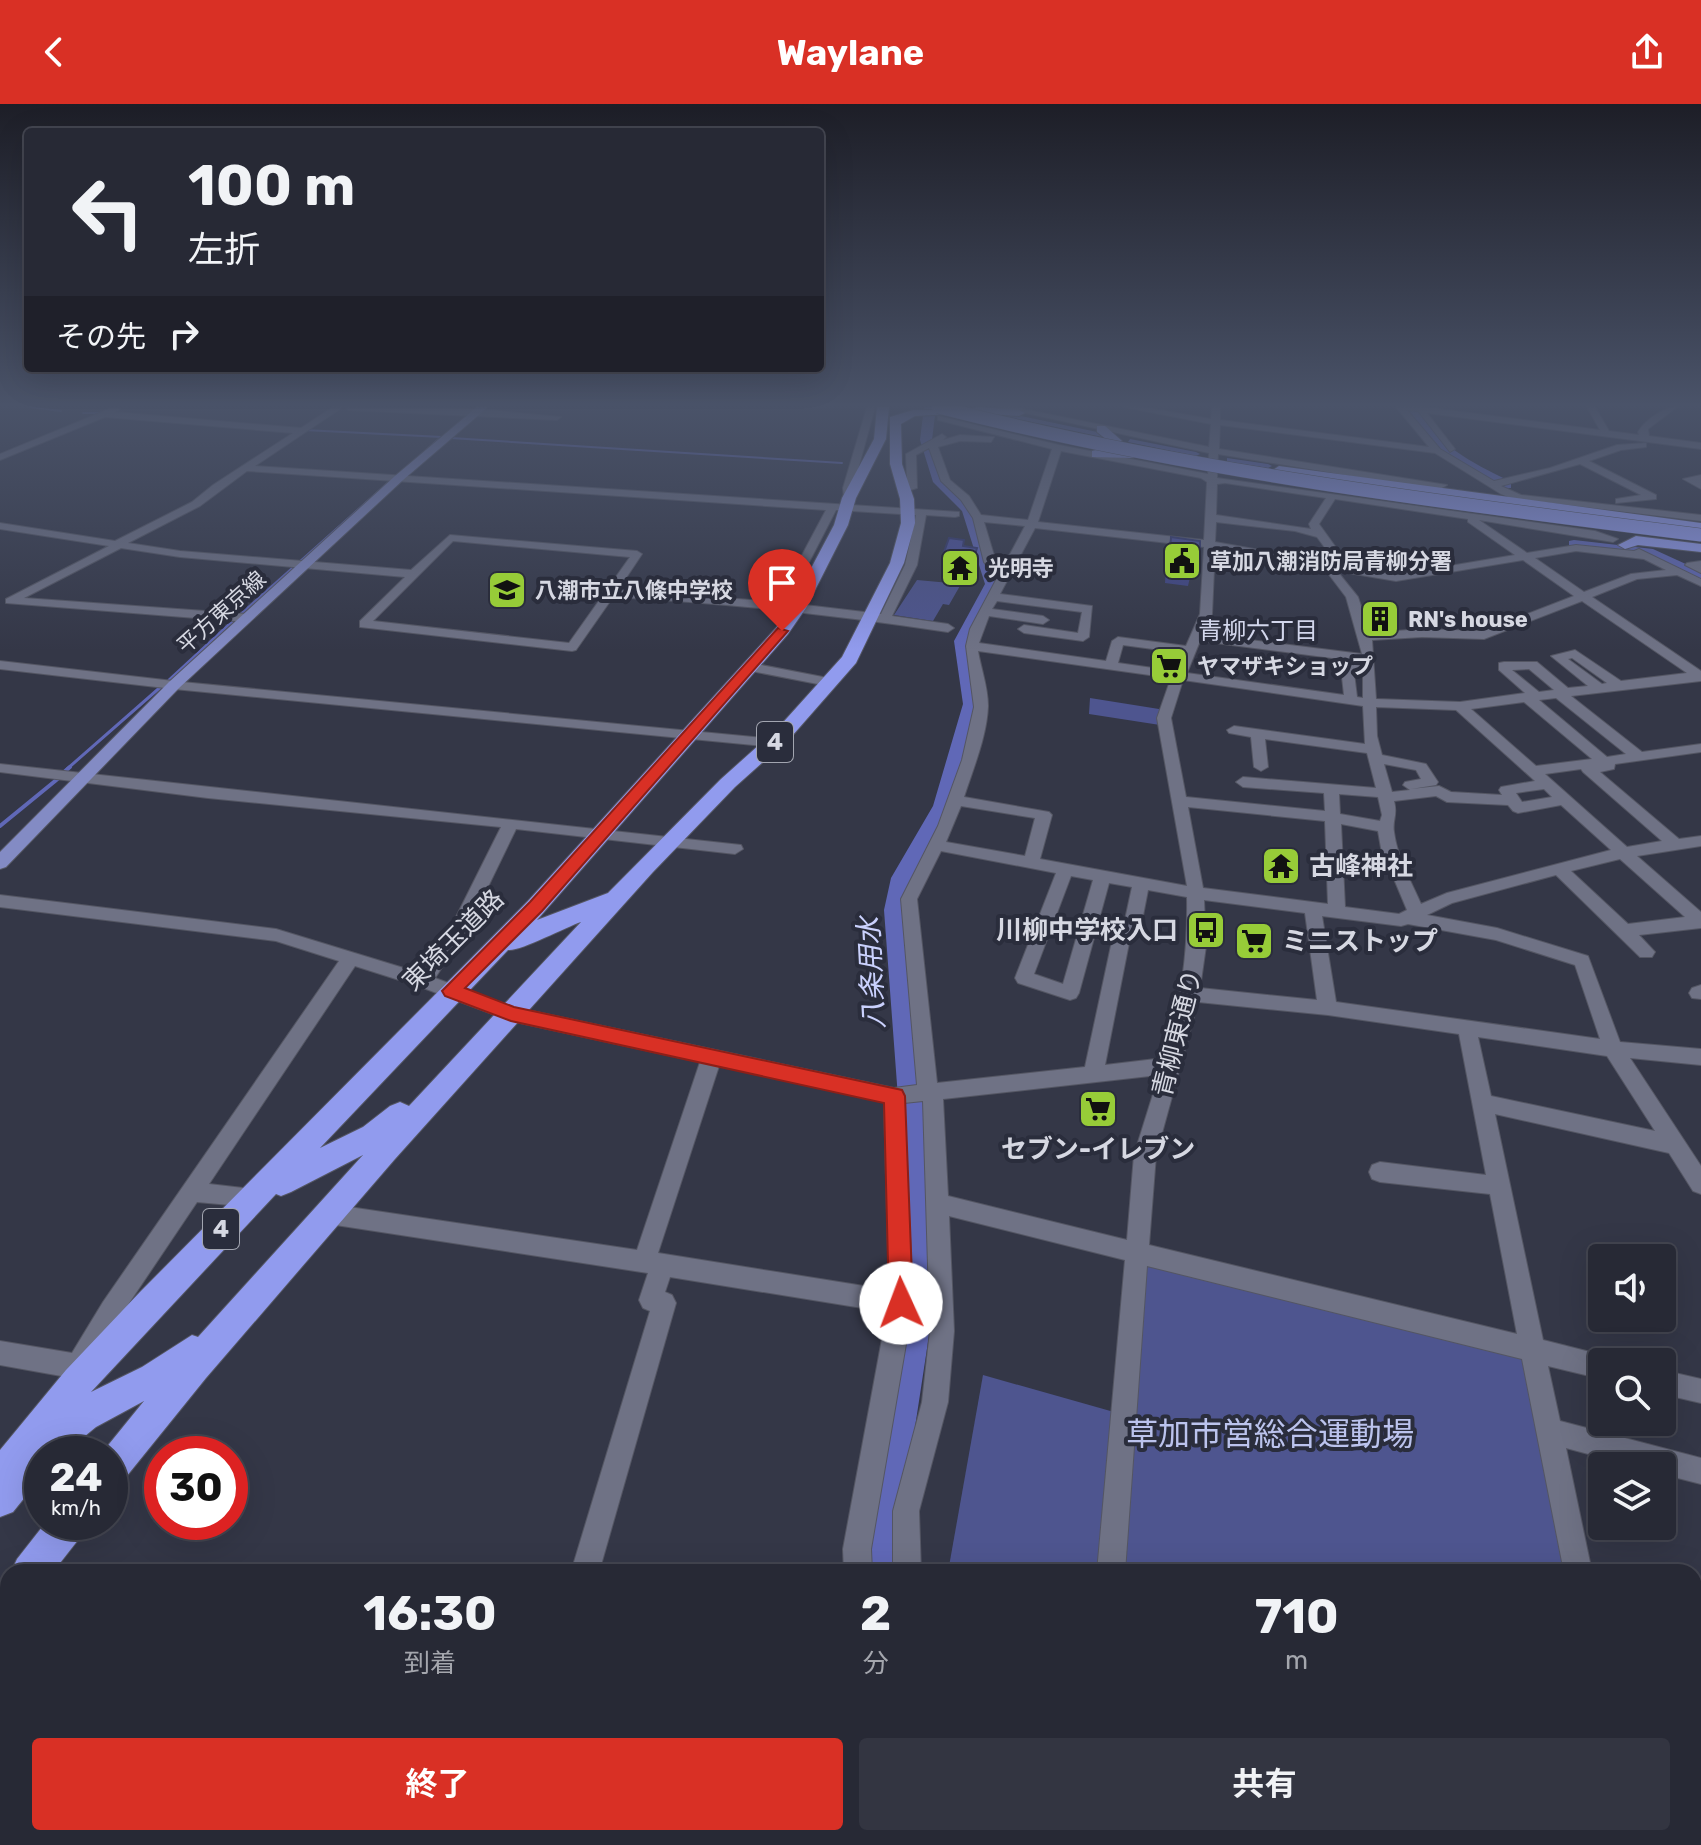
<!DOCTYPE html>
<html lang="ja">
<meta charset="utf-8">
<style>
:root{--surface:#272935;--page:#333541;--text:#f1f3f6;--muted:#a4a6ad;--line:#434550;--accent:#d93025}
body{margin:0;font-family:Rubik,"Noto Sans JP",sans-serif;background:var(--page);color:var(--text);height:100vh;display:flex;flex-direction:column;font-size:30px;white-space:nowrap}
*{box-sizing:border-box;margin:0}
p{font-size:26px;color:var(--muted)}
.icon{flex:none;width:44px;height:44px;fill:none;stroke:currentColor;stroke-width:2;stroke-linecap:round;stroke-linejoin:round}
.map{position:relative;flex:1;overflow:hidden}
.details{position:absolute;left:0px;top:1460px;width:1702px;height:282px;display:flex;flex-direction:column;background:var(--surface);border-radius:24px 24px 0 0;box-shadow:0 8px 32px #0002,0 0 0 2px var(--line)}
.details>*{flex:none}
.top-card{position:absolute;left:24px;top:24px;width:800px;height:244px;border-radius:8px;box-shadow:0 8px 32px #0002,0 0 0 2px var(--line);background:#272935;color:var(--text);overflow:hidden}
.buttons{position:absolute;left:1588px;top:1140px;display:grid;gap:16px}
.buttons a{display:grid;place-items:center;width:88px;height:88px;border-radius:8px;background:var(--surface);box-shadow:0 8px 32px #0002,0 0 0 2px var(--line);font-size:40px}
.speed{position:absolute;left:24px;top:1332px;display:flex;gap:16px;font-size:40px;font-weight:700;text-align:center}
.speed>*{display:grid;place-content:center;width:104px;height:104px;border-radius:50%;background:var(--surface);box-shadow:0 8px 32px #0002,0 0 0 2px var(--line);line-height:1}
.speed small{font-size:20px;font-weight:400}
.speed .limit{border:12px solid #d22;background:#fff;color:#111}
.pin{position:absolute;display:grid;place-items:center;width:68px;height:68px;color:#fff;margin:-82px -34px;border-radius:50% 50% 50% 0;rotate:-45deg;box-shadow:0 0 8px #0007}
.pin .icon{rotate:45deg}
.me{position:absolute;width:88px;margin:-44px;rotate:358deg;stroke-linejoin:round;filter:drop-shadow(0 0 6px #0008)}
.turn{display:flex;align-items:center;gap:28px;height:168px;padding:0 32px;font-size:36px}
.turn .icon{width:104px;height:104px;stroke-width:2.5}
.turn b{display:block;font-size:56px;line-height:68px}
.then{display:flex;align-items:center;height:76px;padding:0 32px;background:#0003;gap:16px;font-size:30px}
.eta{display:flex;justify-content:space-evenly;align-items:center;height:136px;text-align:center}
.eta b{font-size:48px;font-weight:700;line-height:56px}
.action{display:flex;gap:16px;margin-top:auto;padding:16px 32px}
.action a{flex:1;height:92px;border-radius:8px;background:var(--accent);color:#fff;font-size:32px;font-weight:700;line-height:92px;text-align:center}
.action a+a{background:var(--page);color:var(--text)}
header{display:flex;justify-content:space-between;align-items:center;height:104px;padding:0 32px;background:var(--accent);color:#fff;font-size:36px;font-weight:700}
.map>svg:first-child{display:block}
.green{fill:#4e558f}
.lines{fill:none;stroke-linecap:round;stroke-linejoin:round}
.stream-far2{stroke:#6068b7;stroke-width:2}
.stream-far1{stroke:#6068b7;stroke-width:3}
.stream{stroke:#6068b7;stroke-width:4}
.canal{fill:#6068b7;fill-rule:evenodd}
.river{fill:#6068b7;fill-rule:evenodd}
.minor-casing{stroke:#545663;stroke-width:2}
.major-casing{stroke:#545663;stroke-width:2}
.highway-casing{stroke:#545663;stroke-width:2}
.minor{fill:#6f7285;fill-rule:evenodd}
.major{fill:#838bc4;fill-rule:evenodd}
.highway{fill:#919bee;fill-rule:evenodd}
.highway-bridge-casing{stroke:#545663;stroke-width:14;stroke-linecap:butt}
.highway-bridge{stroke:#919bee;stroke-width:13}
.wall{fill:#404687}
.shaded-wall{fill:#34396e}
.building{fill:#4b519d;stroke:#34396e;stroke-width:2}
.route{fill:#d93025;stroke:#8d1f18;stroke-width:2}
.labels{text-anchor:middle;stroke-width:8;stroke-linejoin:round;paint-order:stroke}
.far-poi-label{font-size:22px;font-weight:bold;fill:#d6d8e2;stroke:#2a2d3c;text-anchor:start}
.far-street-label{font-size:22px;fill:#d6d8e2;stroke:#2a2d3c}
.far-neighbourhood-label{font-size:24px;fill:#d2d6eb;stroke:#2a2d3c}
.shield{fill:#2a2d3c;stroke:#a2a5b0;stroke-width:2}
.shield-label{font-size:24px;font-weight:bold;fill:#d6d8e2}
.poi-label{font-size:26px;font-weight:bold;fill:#d6d8e2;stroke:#2a2d3c;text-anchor:start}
.street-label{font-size:26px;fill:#d6d8e2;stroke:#2a2d3c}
.water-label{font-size:28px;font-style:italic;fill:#cad1fd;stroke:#2a2d3c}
.near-park-label{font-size:32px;fill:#bbc3ed;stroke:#2a2d3c}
</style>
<header><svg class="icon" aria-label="back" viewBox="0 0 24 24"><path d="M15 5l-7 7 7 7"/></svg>Waylane<svg class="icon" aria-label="share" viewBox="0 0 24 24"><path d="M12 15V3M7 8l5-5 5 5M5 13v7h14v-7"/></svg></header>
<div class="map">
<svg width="1701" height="1741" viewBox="0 0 1701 1741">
<rect width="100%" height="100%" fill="#343747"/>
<g class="green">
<polygon points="917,476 961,480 949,501 943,500 933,517 894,511"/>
<polygon points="1090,594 1159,605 1160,621 1089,610"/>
<polygon points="1144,1156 1528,1252 1570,1468 1122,1468"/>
<polygon points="983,1271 1114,1308 1100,1468 948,1468"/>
<polygon points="0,1547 8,1549 8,1734 861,1734 894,1741 0,1741"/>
<polygon points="1104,1734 1622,1734 1623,1741 1104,1741"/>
</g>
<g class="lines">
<g class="stream-far2">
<polyline points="30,303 61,307"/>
<polyline points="83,309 101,309"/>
<polyline points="304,326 442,333"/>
<polyline points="451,334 842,359"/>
<polyline points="415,356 441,333"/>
<polyline points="298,459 391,376"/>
</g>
<g class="stream-far1">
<polyline points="240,511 295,462"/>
<polyline points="169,576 235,515"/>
<polyline points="67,665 164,580"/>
</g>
<g class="stream">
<polyline points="64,668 70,663"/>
<polyline points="0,722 60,673"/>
</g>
<g class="canal">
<polygon points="1007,309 1102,329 1105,331 1102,333 1005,312"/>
<polygon points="1130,335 1196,348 1200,350 1196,352 1128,338"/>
<polygon points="1227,354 1268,360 1272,362 1268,364 1230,358 1227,358"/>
</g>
<g class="river">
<polygon points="924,303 936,303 932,336 945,377 975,406 1001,480 970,537 981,600 953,702 913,774 906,806 927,1007 937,1179 899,1428 902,1468 864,1468 863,1428 907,1179 899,1007 884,806 891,774 933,702 963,600 954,537 985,480 962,407 933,378 920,336"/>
<path d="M1404 303H1416C1444 346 1466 355 1511 378V384H1501C1452 358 1436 352 1404 303Z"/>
<polygon points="1574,436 1653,445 1701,467 1701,478 1650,453 1569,443 1569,437"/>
</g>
<defs>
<g id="minor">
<path d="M114 303 120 305 115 308 301 324 333 303H343L255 362 959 408V412L955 413 926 411 917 461 892 512 948 520 954 524 948 528C837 511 726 499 613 493L576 546 572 547 360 523V517L405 473 180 453 121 444 24 494 247 510 253 514 247 518 6 499V495L109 442 0 425V419L115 437 192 398 213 381 293 329 105 313 0 356V350ZM247 367 826 406 777 498 618 486 642 450 637 447 450 431 411 466 180 447 128 439 200 402ZM836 406 916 411 905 461 881 510 788 499ZM453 437 630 453 569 539 373 517Z"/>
<polygon points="344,303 478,305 561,313 557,316 348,306"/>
<polygon points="867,303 875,303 853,384 854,394 849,397 844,394 843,384"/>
<path d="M998 303H1014L1209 343 1211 320 1124 303H1143L1211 315 1212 303H1220V316L1429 343 1396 303H1424L1600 326 1587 303H1595L1609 327 1639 331 1638 328C1645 316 1664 303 1677 303L1648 325 1649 332 1701 339V345L1427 309 1455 345 1450 348 1418 307 1407 306 1440 345 1494 377 1550 364 1617 341 1646 339V343L1621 346 1589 357 1656 391V395L1616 399V395L1641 391 1580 360 1501 382 1521 391 1701 411V417L1535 397 1545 403 1540 406 1501 390 1435 349 1220 321 1219 345 1447 381 1442 384H1423L1218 350 1217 374 1595 427 1618 435 1613 438 1479 416 1527 449 1576 441 1634 447 1639 445 1701 475V482L1677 471 1637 475 1592 493 1701 567V577L1571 592 1642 648 1701 640V648L1615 660 1614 665 1600 668 1679 735 1701 732V742L1637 752 1701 808V824L1639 831 1655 848 1652 853H1640L1556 771 1452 799 1427 811 1497 824 1588 852 1620 938 1701 945V961L1630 954 1701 1062V1090L1693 1087 1669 1049 1495 1010 1543 1236 1602 1251 1612 1258H1602V1275L1548 1262 1560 1317 1701 1354V1380L1662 1370V1362H1633L1566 1344 1592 1468H1564L1522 1255 1147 1162 1125 1468H1097L1125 1156 949 1112 954 1227 948 1298 919 1407 921 1468H893V1407L922 1298 930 1227 923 997 904 999 913 1199 871 1445 872 1468H844L843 1445 887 1208 670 1173 665 1188 672 1191 676 1199 599 1468H571L650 1207 643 1204 639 1196 648 1169 329 1120 321 1117 318 1110 321 1103 329 1100 637 1146 700 958 511 917 418 882 355 862 209 1080 260 1086 263 1093 260 1100 252 1103 197 1098 119 1214 85 1274 76 1277 67 1273 0 1261V1237L72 1249 103 1198 339 857 276 837 0 803V791L276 825 420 869 452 821 501 723 208 694 0 668V660L741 741 743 745 735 750 516 725 468 824 435 874 513 903 894 984 917 981 901 795 938 722 962 656 974 603 966 542 970 525 996 476 984 458 973 414 961 396 941 377 929 344 916 351 917 384 901 389V385L907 382 906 350 942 330 946 333 943 336 960 331 994 333 991 338 960 337 938 343 950 376 969 392 981 411 1028 416 1052 345 938 316V312L1059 341 1208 370 1209 349ZM1061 347 1201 374 1207 378 1204 436 1038 418ZM1225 379 1326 394 1309 420 1311 425 1216 411 1217 380ZM1335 395 1468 415V418L1515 451 1396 471 1336 460 1342 452 1319 420ZM984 418 1025 422 1001 467 996 458ZM1216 418 1295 427 1317 433 1331 452 1326 458 1215 438ZM1035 424 1204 443 1200 510 1186 542 1118 533 1112 537 1106 557 979 539 989 512 1043 520 1049 516 1043 512 992 505 997 497 1082 508 1078 529 1024 521 1018 525 1024 529 1083 537 1089 533 1092 502 1000 490ZM1215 444 1324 464 1346 493 1362 550 1203 530 1212 510ZM1576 447 1644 455 1666 466 1631 470 1584 488 1535 454ZM1523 456 1574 492 1483 527 1422 525 1370 529 1358 493 1337 467 1396 477ZM1582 497 1687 569 1621 577 1575 546 1551 552 1588 582 1568 584 1537 558H1504L1499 559V566L1525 589 1460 598 1376 595 1372 536 1422 533 1484 535ZM1200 537 1363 558V562L1347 560 1341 564 1344 591 1187 569ZM1123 541 1183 549 1174 567 1118 559ZM978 547 1171 574 1157 614 1187 782 1040 755 1052 711 1049 708 964 693C973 665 987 632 988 602 988 583 981 565 978 547ZM1572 554 1607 579 1602 580 1568 555ZM1529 565 1554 586 1539 588 1512 566ZM1354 569 1363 570V594L1357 593ZM1183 576 1363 602 1365 640 1234 622 1227 626 1229 629 1251 633 1254 663 1261 667 1268 663 1265 635 1367 649 1376 684 1243 673 1236 678 1243 683 1324 689 1325 707 1186 693 1171 614ZM1556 594 1626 650 1607 653 1539 596ZM1524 598 1592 655 1536 662 1471 605ZM1376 603 1456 606 1535 677 1501 683 1499 686 1502 691 1451 688 1439 682 1411 685 1436 681 1438 678 1426 660 1382 651 1377 632ZM1384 660 1416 666 1421 675 1405 678 1403 681 1410 686 1392 688ZM1581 665 1583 668 1662 737 1627 743 1545 670ZM1544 685 1552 693 1522 698 1516 689ZM1339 690 1378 693 1382 711 1380 717 1340 710ZM1436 692 1447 698 1508 701 1513 707 1518 709 1561 701 1611 746 1447 789 1421 800C1411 777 1397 753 1394 728 1392 716 1398 711 1394 697ZM961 702 1035 714 1025 752 946 738ZM1188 703 1325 717 1328 800 1203 784ZM1341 720 1378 727 1381 744 1407 806 1399 810 1345 803ZM941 747 1056 769 1015 874 1018 879 1070 896 1076 894 1079 889 1109 779 1132 783 1123 825 1112 837 1085 963 937 979 917 795ZM1620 755 1685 813 1628 820 1571 767ZM1071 772 1093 776 1063 880 1034 870ZM1148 786 1187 793C1188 851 1181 899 1164 954L1105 961 1129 839 1140 827ZM1204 796 1305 809 1317 896 1200 884 1206 842ZM1322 812 1401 822 1408 820 1496 836 1575 861 1600 935 1336 898ZM1198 898 1328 911 1459 930 1486 1071 1380 1058 1372 1061 1369 1068 1372 1075 1380 1078 1490 1090 1517 1230 1149 1141 1156 1051ZM1478 933 1607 952 1655 1027 1491 992ZM719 962 884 998 889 1186 658 1149ZM1159 971 1134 1051 1127 1136 948 1092 943 995Z"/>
<polygon points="1701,371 1701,385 1683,375"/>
<polygon points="1701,457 1701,469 1685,461 1687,459"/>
<polygon points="0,557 182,578 774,635 781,639 774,643 174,585 0,565"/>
<polygon points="751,559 828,574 835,578 828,582 746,566 746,560"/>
<polygon points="1701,881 1701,895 1692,894 1689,889 1692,884"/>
<polygon points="1662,1266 1701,1275 1701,1299 1662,1290"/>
<polygon points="0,1522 8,1524 8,1554 0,1552"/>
<polygon points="903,1734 961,1734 964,1741 906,1741"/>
<polygon points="969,1734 1001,1734 1003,1741 971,1741"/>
<polygon points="1074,1734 1106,1734 1105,1741 1073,1741"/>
<polygon points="1617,1734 1649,1734 1651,1741 1619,1741"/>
</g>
<polygon id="major" points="477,303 488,303 403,376 179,584 6,763 0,765 0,748 169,578 395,372"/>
<g id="highway">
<path d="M877 303H889L886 335 856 394 848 421 806 504 788 530 537 816 608 789 721 675 778 624 842 553 890 459 901 419 900 395 890 360V313L913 306H952V310L915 312 901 320 902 360 914 395 915 419 904 459 856 559 792 632 735 683 653 768 395 1055 206 1274 122 1378 110 1384V1350H101L144 1297 96 1323 63 1350H42V1372L13 1408 0 1413V1346L66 1266 140 1188 528 797 776 524 790 504 834 421 842 394 874 335ZM581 818 409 1002 400 998 390 1002 363 1023 320 1044 508 846C519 848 566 823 581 818ZM363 1051 198 1233 192 1231 142 1263 91 1288 276 1090 281 1092 291 1088Z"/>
<polygon points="979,303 1019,306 1025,309 1019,312 974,309 968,306"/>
<polygon points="1097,322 1105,322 1122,337 1112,340 1097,328"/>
<polygon points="1096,346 1133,346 1139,350 1133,354 1092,353 1092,347"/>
<polygon points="1279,362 1701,419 1701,427 1274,369 1273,366"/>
<polygon points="1636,432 1701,440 1701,448 1638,441 1625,445 1618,441"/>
<polygon points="46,1418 87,1418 82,1431 53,1468 11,1468 17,1455"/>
<polygon points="8,1478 8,1523 0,1526 0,1481"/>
</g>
</defs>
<use href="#minor" class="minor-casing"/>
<use href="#major" class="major-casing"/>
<use href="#highway" class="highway-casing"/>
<use href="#minor" class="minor"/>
<use href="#major" class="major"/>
<use href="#highway" class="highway"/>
<defs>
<path id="highway-bridge" d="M938 303C1189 367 1444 399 1701 431"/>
</defs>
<use href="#highway-bridge" class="highway-bridge-casing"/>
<use href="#highway-bridge" class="highway-bridge"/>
</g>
<g class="wall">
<polygon points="1171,433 1200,452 1196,465 1192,465 1188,482 1165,479 1167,447"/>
<polygon points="964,436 964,442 977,444 976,462 972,473 942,469 943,451"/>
</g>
<polygon class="shaded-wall" points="977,444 976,462 972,473 974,454"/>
<g class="building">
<polygon points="1171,433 1200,437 1200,452 1192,451 1192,468 1169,465"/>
<polygon points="949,434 964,436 963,442 977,444 974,454 943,451"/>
</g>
<linearGradient id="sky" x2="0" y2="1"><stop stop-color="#1d1e27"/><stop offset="0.55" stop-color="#4a5369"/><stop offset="1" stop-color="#4a5369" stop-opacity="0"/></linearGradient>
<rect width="1701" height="547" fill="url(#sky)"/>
<polygon class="route" points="778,524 788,527 542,807 465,884 514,903 902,986 905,992 913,1199 909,1208 901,1211 893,1208 889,1199 884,999 511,917 445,892 442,887 530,798"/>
<defs>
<symbol id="civic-square" viewBox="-11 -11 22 22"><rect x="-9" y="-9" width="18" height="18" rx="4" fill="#97cc38" stroke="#2a2d3c"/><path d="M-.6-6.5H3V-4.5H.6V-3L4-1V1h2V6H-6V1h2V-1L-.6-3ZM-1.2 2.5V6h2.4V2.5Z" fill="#111"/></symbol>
<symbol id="temple-square" viewBox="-11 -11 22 22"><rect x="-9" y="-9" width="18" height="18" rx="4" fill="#97cc38" stroke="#2a2d3c"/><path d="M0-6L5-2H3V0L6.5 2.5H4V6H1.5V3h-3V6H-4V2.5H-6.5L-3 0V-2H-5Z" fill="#111"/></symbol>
<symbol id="school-square" viewBox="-11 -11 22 22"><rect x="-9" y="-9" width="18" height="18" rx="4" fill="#97cc38" stroke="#2a2d3c"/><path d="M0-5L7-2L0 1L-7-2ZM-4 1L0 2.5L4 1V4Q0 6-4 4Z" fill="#111"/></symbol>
<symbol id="building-square" viewBox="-11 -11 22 22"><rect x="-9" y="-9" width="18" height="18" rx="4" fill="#97cc38" stroke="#2a2d3c"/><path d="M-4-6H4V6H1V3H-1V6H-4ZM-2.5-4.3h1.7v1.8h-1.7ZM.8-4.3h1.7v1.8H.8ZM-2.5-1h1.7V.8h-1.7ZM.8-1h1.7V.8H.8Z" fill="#111"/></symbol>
<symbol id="supermarket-square" viewBox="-11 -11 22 22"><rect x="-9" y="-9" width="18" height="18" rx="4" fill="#97cc38" stroke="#2a2d3c"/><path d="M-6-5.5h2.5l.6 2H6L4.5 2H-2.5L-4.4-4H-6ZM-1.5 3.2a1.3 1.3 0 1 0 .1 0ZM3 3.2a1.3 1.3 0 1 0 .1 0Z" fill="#111"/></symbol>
<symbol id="bus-square" viewBox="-11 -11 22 22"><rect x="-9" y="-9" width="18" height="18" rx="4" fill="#97cc38" stroke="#2a2d3c"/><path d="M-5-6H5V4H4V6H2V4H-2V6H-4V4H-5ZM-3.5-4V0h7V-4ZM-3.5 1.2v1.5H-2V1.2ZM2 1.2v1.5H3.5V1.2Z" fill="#111"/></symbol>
</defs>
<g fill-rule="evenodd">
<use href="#civic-square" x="1160" y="435" width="44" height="44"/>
<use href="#temple-square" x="938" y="442" width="44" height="44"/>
<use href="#school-square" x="485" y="464" width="44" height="44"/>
<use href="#building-square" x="1358" y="493" width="44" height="44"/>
<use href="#supermarket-square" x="1147" y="540" width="44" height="44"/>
<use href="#temple-square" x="1259" y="740" width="44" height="44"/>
<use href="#bus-square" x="1184" y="804" width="44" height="44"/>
<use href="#supermarket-square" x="1232" y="815" width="44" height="44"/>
<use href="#supermarket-square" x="1076" y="983" width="44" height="44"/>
</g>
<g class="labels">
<g class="far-poi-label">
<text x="1210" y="465">草加八潮消防局青柳分署</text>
<text x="988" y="472">光明寺</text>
<text x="535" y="494">八潮市立八條中学校</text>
<text x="1408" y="523">RN's house</text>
<text x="1197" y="570">ヤマザキショップ</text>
</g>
<g class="far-street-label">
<text transform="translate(221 508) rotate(-42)" y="8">平方東京線</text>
</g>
<g class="far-neighbourhood-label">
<text x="1258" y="535">青柳六丁目</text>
</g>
<g class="shield">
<rect x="757" y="618" width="36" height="40" rx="6"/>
<rect x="203" y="1105" width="36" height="40" rx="6"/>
</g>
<g class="shield-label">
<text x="775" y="646">4</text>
<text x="221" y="1133">4</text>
</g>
<g class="poi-label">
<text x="1309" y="771">古峰神社</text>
<text x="1178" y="835" text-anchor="end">川柳中学校入口</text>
<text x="1282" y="846">ミニストップ</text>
<text x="1098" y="1054" text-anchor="middle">セブン-イレブン</text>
</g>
<g class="street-label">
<text transform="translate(453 836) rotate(-45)" y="9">東埼玉道路</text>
<text transform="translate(1177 929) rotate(-76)" y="9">青柳東通り</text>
</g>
<g class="water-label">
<text transform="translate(871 869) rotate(-93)" y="10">八条用水</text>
</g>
<g class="near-park-label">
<text x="1270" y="1341">草加市営総合運動場</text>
</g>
</g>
</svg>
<div class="buttons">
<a><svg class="icon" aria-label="sound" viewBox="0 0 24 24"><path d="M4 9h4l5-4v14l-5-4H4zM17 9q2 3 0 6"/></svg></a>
<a><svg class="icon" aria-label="search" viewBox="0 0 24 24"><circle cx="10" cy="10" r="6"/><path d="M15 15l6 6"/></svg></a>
<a><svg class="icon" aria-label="layers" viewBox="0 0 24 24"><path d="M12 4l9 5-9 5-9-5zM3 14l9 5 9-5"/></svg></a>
</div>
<div class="speed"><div>24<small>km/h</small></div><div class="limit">30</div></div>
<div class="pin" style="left:782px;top:527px;background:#d93025"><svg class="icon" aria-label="arrive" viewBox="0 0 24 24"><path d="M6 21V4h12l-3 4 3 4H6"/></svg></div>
<svg class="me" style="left:901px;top:1199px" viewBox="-20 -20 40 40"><circle r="19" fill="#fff"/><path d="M0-13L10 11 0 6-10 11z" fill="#d93025"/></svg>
<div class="top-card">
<div class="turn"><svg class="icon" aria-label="left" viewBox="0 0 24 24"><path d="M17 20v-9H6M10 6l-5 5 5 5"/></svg><div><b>100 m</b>左折</div></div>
<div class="then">その先<svg class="icon" aria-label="right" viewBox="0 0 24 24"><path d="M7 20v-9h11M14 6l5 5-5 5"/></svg></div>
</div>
<section class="details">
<div class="eta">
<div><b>16:30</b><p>到着</p></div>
<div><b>2</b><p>分</p></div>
<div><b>710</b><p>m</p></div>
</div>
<div class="action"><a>終了</a><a>共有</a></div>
</section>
</div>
